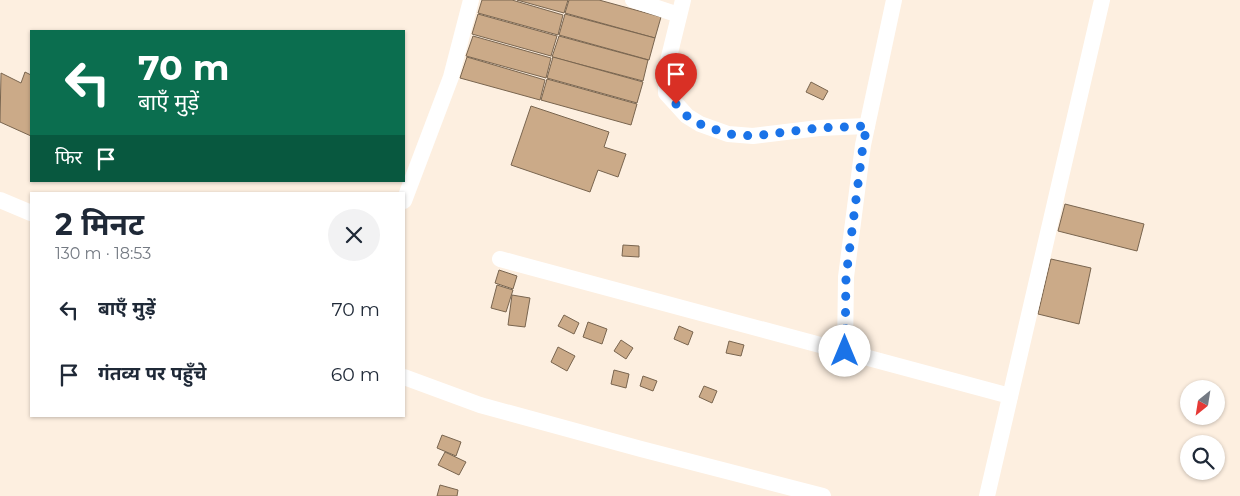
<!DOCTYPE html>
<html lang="hi">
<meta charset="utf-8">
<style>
:root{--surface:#fff;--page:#f2f2f3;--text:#1f2937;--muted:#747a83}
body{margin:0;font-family:Montserrat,"Noto Sans Devanagari",sans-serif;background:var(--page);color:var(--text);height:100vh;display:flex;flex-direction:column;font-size:19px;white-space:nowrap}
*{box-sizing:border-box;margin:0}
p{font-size:16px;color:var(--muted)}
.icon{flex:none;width:28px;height:28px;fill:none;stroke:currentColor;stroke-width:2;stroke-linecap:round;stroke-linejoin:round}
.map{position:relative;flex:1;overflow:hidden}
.details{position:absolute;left:30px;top:192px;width:375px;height:225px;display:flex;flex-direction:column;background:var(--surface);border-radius:0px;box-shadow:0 1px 4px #0004}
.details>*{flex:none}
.hud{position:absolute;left:30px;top:30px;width:375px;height:152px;border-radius:0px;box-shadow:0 1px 4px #0004;background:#0b6e4f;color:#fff;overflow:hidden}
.needle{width:32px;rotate:210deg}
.fabs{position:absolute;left:1180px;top:380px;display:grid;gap:10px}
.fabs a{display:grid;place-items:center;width:45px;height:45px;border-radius:50%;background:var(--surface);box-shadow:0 1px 4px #0004;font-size:25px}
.pin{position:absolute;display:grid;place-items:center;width:42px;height:42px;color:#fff;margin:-51px -21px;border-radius:50% 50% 50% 0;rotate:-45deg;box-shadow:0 0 5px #0007}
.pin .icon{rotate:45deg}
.me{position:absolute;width:55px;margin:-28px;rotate:0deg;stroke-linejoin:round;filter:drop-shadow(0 0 4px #0008)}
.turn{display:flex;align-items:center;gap:18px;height:105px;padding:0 25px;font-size:22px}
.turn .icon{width:65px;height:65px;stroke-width:2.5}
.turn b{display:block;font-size:35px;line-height:42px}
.then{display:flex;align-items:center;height:48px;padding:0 25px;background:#0003;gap:10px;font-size:19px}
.round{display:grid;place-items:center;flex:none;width:52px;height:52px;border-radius:26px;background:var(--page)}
.head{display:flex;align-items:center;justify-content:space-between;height:85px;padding:0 25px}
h1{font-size:30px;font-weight:700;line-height:38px}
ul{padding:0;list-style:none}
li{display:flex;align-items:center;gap:15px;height:65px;padding:0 25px}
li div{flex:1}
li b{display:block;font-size:19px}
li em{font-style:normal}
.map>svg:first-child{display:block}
.building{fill:#cbaa88;stroke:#79654f}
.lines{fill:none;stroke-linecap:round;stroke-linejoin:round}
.street{stroke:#fff;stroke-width:16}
.route{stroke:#1a73e8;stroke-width:9;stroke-dasharray:0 16.2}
</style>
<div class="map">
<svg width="1240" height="496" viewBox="0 0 1240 496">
<rect width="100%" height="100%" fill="#fdefe0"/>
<g class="building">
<polygon points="482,0 512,0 563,15 558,35 478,13"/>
<polygon points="517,0 568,0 564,13"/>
<polygon points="569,0 599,0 661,17 655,38 565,13"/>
<polygon points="478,14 557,36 551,56 472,34"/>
<polygon points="565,14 655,38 649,60 559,35"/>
<polygon points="473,36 551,58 546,78 466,56"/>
<polygon points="559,36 648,60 643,81 552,57"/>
<polygon points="467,57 545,80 540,100 460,78"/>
<polygon points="553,57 643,82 637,103 547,78"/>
<polygon points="25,72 31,75 31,136 0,122 1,73 21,83"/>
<polygon points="547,79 637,104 631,125 541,100"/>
<polygon points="811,82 828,91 823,100 806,92"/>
<polygon points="531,106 609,132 604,147 626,154 618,177 598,170 590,192 511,165"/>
<polygon points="1065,204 1144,224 1137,251 1058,231"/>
<polygon points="623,245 639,246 639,257 622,256"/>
<polygon points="1051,259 1091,268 1079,324 1038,314"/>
<polygon points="499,270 517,276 513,289 495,283"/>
<polygon points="497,285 513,290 506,312 491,308"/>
<polygon points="512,295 530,298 525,327 508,325"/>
<polygon points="564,315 579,323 574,334 558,326"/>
<polygon points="588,322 607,329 602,344 583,337"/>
<polygon points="679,326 693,332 688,345 674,339"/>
<polygon points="621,340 633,348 626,359 614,351"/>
<polygon points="729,341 744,345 741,356 726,353"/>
<polygon points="558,347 575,356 567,371 551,362"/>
<polygon points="614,370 629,374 626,388 611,384"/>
<polygon points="643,376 657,381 653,391 640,386"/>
<polygon points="704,386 717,391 712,403 699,397"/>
<polygon points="442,435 461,442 456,456 437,448"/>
<polygon points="445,452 466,462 459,475 438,465"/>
<polygon points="440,485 458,490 457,496 437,496"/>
</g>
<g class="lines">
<g class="street">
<polyline points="633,0 679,15"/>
<polyline points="683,0 666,69 666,93 687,116 700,124 728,134 753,136 819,128 867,126"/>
<polyline points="0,200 31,213"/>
<polyline points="404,201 451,77 471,0"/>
<polyline points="500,259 1010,396"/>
<polyline points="845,351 846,277 863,145 894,0"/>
<polyline points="404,377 480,405 641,449 823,496"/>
<polyline points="987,496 1102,0"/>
</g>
</g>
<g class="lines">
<polyline class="route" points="676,104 687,116 700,124 728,134 753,136 819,128 867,126 863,145 846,277 845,351"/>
</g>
</svg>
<div class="fabs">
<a><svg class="needle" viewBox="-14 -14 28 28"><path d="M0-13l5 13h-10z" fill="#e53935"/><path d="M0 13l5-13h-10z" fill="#747a83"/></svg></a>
<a><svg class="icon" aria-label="search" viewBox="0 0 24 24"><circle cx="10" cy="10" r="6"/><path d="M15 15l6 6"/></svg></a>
</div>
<div class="pin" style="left:676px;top:104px;background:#d93025"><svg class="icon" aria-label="arrive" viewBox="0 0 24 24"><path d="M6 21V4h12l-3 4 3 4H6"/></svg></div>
<svg class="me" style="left:845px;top:351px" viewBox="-20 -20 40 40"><circle r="19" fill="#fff"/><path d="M0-13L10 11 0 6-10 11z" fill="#1a73e8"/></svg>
<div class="hud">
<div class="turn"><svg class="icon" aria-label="left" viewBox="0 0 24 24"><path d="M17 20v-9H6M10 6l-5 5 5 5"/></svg><div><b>70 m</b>बाएँ मुड़ें</div></div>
<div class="then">फिर<svg class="icon" aria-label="arrive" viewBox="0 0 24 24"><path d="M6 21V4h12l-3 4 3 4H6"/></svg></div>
</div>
<section class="details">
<div class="head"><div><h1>2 मिनट</h1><p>130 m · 18:53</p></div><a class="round"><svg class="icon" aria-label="close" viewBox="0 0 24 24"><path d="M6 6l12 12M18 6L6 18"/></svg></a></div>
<ul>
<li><svg class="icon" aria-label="left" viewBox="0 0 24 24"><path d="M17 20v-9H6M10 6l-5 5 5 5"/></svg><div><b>बाएँ मुड़ें</b></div><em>70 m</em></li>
<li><svg class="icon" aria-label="arrive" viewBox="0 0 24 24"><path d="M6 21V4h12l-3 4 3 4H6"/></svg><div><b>गंतव्य पर पहुँचे</b></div><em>60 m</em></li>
</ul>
</section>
</div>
